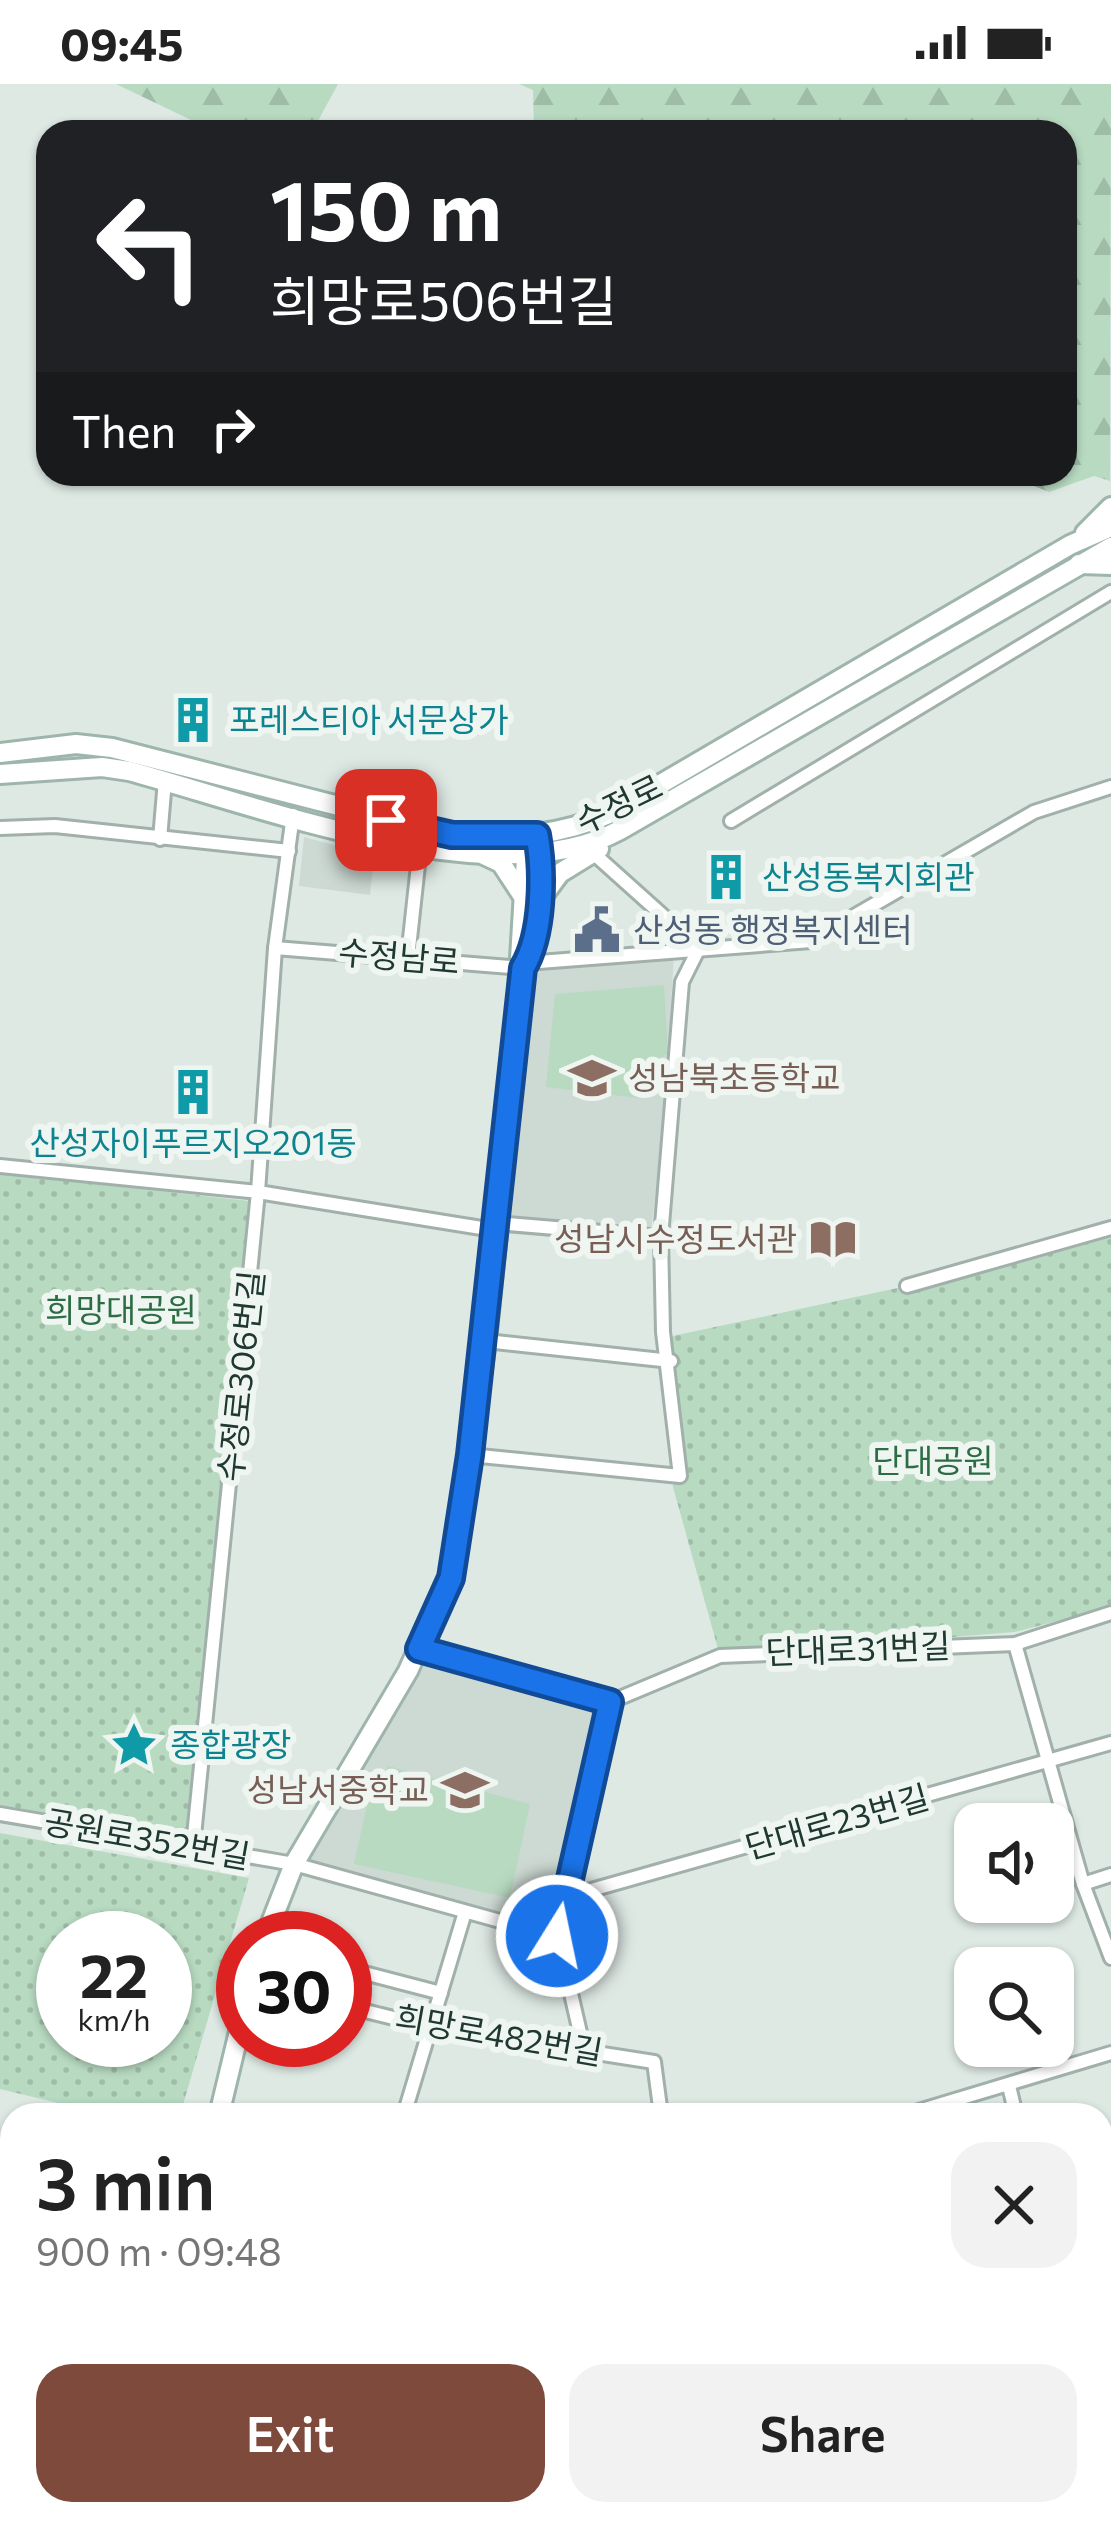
<!DOCTYPE html>
<meta charset="utf-8">
<style>
:root{--surface:#fff;--page:#f2f2f2;--text:#222;--muted:#767676;--accent:#7d4a3b}
body{margin:0;font-family:Commissioner,"Noto Sans KR",sans-serif;background:var(--page);color:var(--text);height:100vh;display:flex;flex-direction:column;font-size:45px;white-space:nowrap}
*{box-sizing:border-box;margin:0}
p{font-size:39px;color:var(--muted)}
.icon{flex:none;width:66px;height:66px;fill:none;stroke:currentColor;stroke-width:2;stroke-linecap:round;stroke-linejoin:round}
.map{position:relative;flex:1;overflow:hidden}
.side{position:absolute;left:0px;top:2019px;width:1113px;height:423px;display:flex;flex-direction:column;background:var(--surface);border-radius:36px 36px 0 0;box-shadow:0 3px 9px #0004}
.side>*{flex:none}
.hud{position:absolute;left:36px;top:36px;width:1041px;height:366px;border-radius:36px;box-shadow:0 3px 9px #0004;background:#202124;color:#fff;overflow:hidden}
.tools{position:absolute;left:954px;top:1719px;display:grid;gap:24px}
.tools a{display:grid;place-items:center;width:120px;height:120px;border-radius:24px;background:var(--surface);box-shadow:0 3px 9px #0004;font-size:60px}
.speed{position:absolute;left:36px;top:1827px;display:flex;gap:24px;font-size:60px;font-weight:700;text-align:center}
.speed>*{display:grid;place-content:center;width:156px;height:156px;border-radius:50%;background:var(--surface);box-shadow:0 3px 9px #0004;line-height:1}
.speed small{font-size:30px;font-weight:400}
.speed .limit{border:18px solid #d22;background:#fff;color:#111}
.pin{position:absolute;display:grid;place-items:center;width:102px;height:102px;color:#fff;margin:-51px;border-radius:24px;box-shadow:0 6px 18px #0006}
.me{position:absolute;width:132px;margin:-66px;rotate:10deg;stroke-linejoin:round;filter:drop-shadow(0 0 9px #0008)}
.turn{display:flex;align-items:center;gap:42px;height:252px;padding:0 36px;font-size:54px}
.turn .icon{width:156px;height:156px;stroke-width:2.5}
.turn b{display:block;font-size:84px;line-height:102px}
.then{display:flex;align-items:center;height:114px;padding:0 36px;background:#0003;gap:24px;font-size:45px}
.round{display:grid;place-items:center;flex:none;width:126px;height:126px;border-radius:36px;background:var(--page)}
.head{display:flex;align-items:center;justify-content:space-between;height:204px;padding:0 36px}
h1{font-size:72px;font-weight:600;line-height:90px}
.button{display:flex;gap:24px;margin-top:auto;padding:24px 36px}
.button a{flex:1;height:138px;border-radius:36px;background:var(--accent);color:#fff;font-size:48px;font-weight:600;line-height:138px;text-align:center}
.button a+a{background:var(--page);color:var(--text)}
.status{display:flex;justify-content:space-between;align-items:center;height:84px;padding:0 60px;background:var(--surface);direction:ltr}
.status svg{height:33px;fill:currentColor}
.map>svg:first-child{display:block}
.built{fill:#cdd9d3}
.green{fill:#b8dac1}
.forest{fill:url(#forest-firs)}
.park{fill:url(#park-dots);fill-rule:evenodd}
.lines{fill:none;stroke-linecap:round;stroke-linejoin:round}
.minor-casing{stroke:#a1b0ab;stroke-width:18}
.tertiary-casing{stroke:#a1b0ab;stroke-width:22}
.secondary-casing{stroke:#9eb5ac;stroke-width:24}
.primary-casing{stroke:#bcc3c2;stroke-width:27}
.minor{stroke:#fff;stroke-width:12}
.tertiary{stroke:#fff;stroke-width:16}
.secondary{stroke:#fff;stroke-width:18}
.primary{stroke:#649d8e;stroke-width:21}
.route-casing{stroke:#114b97;stroke-width:30}
.route{stroke:#1a73e8;stroke-width:21}
.labels{text-anchor:middle;stroke-width:12;stroke-linejoin:round;paint-order:stroke}
.culture-label{font-size:33px;fill:#0d838f;stroke:#eff6f2;text-anchor:start}
.street-label{font-size:33px;fill:#203832;stroke:#eff6f2}
.service-label{font-size:33px;fill:#4e5e75;stroke:#eff6f2;text-anchor:start}
.education-label{font-size:33px;fill:#785e54;stroke:#eff6f2;text-anchor:end}
.park-label{font-size:33px;fill:#2c6d45;stroke:#eff6f2}
</style>
<div class="status"><b>09:45</b><svg viewBox="0 0 49 12"><path d="M0 12V9h3v3zM5 12V6h3v6zM10 12V3h3v9zM15 12V0h3v12zM26 1h20v11H26zM47 4h2v5h-2z"/></svg></div>
<div class="map">
<svg width="1111" height="2441" viewBox="0 0 1111 2441">
<defs>
<pattern id="forest-firs" width="22" height="20" patternUnits="userSpaceOnUse" patternTransform="scale(3)"><rect width="22" height="20" fill="#b8dac1"/><path d="M5 1l3.5 6h-7zM16 11l3.5 6h-7z" fill="#9ebca6"/></pattern>
<pattern id="park-dots" width="8" height="8" patternUnits="userSpaceOnUse" patternTransform="scale(3)"><rect width="8" height="8" fill="#b8dac1"/><path d="M2 2h.1M6 6h.1" fill="none" stroke="#9ebca6" stroke-width="1.8" stroke-linecap="round"/></pattern>
</defs>
<rect width="100%" height="100%" fill="#dee9e4"/>
<g class="built">
<polygon points="304,753 374,772 370,811 299,802"/>
<polygon points="674,869 664,1044 651,1146 504,1138 527,886"/>
<polygon points="432,1570 610,1618 552,1845 306,1781 319,1742"/>
</g>
<g class="green">
<polygon points="664,901 668,970 651,978 638,1014 546,1003 555,910"/>
<polygon points="388,1682 530,1720 510,1814 354,1780 368,1716"/>
</g>
<g class="forest">
<polygon points="116,0 338,0 312,48 216,48"/>
<polygon points="519,0 1111,0 1110,397 1094,392 1049,408 1004,390 1065,390 1065,48 534,48 533,6"/>
</g>
<g class="park">
<polygon points="0,1089 249,1117 189,1758 0,1726"/>
<polygon points="1111,1144 1111,1523 1015,1548 720,1572 673,1403 668,1253 907,1202"/>
<path d="M0 1749 249 1794 180 2031H108L0 2005ZM63 1854H165V1956H63Z"/>
</g>
<g class="lines">
<defs>
<g id="minor">
<polyline points="293,731 275,864 258,1108 494,1146"/>
<polyline points="731,737 1111,508"/>
<polyline points="0,744 55,742 289,767"/>
<polyline points="160,755 165,696"/>
<polyline points="275,864 522,884"/>
<polyline points="408,873 420,763"/>
<polyline points="526,879 811,857 1034,728 1111,703"/>
<polyline points="0,1082 258,1108 193,1762"/>
<polyline points="495,1139 661,1153"/>
<polyline points="907,1202 1111,1144"/>
<polyline points="486,1257 671,1277"/>
<polyline points="470,1371 680,1392 663,1248 661,1153 682,898 699,864 592,768"/>
<polyline points="1015,1560 1083,1800 1111,1874"/>
<polyline points="419,1565 610,1618 558,1853 584,1966"/>
<polyline points="610,1618 720,1572 1015,1560 1111,1529"/>
<polyline points="0,1730 294,1780 558,1853"/>
<polyline points="1083,1800 1111,1791"/>
<polyline points="563,1814 1111,1659"/>
<polyline points="345,1884 441,1909"/>
<polyline points="345,1922 430,1943 654,1978 661,2031"/>
<polyline points="1009,2002 1016,2031"/>
<polyline points="404,2031 465,1828"/>
<polyline points="905,2031 1111,1969"/>
<polyline points="1106,2087 1111,2108"/>
<polyline points="1101,2254 1111,2251"/>
<polyline points="1101,2379 1111,2376"/>
<polyline points="371,2430 374,2441"/>
<polyline points="595,2430 598,2441"/>
<polyline points="779,2430 782,2441"/>
<polyline points="882,2430 886,2441"/>
<polyline points="987,2430 992,2441"/>
<polyline points="493,2441 528,2430"/>
<polyline points="899,2441 933,2430"/>
</g>
<polyline id="tertiary" points="182,2430 187,2441"/>
<g id="secondary">
<polyline points="1085,449 1111,423"/>
<polyline points="1079,480 1111,481"/>
<path d="M0 669 76 660 112 664 452 751C509 755 559 753 611 729L1070 461 1111 443"/>
<path d="M0 690 102 683 129 687C259 722 496 814 620 746L1111 463"/>
<polyline points="484,771 501,779 524,814"/>
<polyline points="537,820 560,789 599,765"/>
<polyline points="265,1854 294,1780 408,1587 453,1487 486,1257 513,991 527,758"/>
<polyline points="219,2031 243,1931"/>
<polyline points="114,2441 117,2430"/>
</g>
<g id="primary">
<polyline points="1101,2067 1111,2064"/>
<polyline points="1101,2089 1111,2086"/>
<polyline points="0,2297 12,2300"/>
<polyline points="0,2335 12,2338"/>
<polyline points="96,2432 96,2430"/>
</g>
</defs>
<use href="#minor" class="minor-casing"/>
<use href="#tertiary" class="tertiary-casing"/>
<use href="#secondary" class="secondary-casing"/>
<use href="#primary" class="primary-casing"/>
<use href="#minor" class="minor"/>
<use href="#tertiary" class="tertiary"/>
<use href="#secondary" class="secondary"/>
<use href="#primary" class="primary"/>
</g>
<g class="lines">
<defs>
<path id="route" d="M386 736 452 751H537C544 789 543 851 523 884L470 1371 451 1494 419 1565 610 1618 557 1852"/>
</defs>
<use href="#route" class="route-casing"/>
<use href="#route" class="route"/>
</g>
<defs>
<symbol id="building-bare" viewBox="-9 -9 18 18"><path d="M-4-6H4V6H1V3H-1V6H-4ZM-2.5-4.3h1.7v1.8h-1.7ZM.8-4.3h1.7v1.8H.8ZM-2.5-1h1.7V.8h-1.7ZM.8-1h1.7V.8H.8Z" fill="#0f9aa8" stroke="#eff6f2" stroke-width="2.5" paint-order="stroke"/></symbol>
<symbol id="civic-bare" viewBox="-9 -9 18 18"><path d="M-.6-6.5H3V-4.5H.6V-3L4-1V1h2V6H-6V1h2V-1L-.6-3ZM-1.2 2.5V6h2.4V2.5Z" fill="#5c6f8a" stroke="#eff6f2" stroke-width="2.5" paint-order="stroke"/></symbol>
<symbol id="school-bare" viewBox="-9 -9 18 18"><path d="M0-5L7-2L0 1L-7-2ZM-4 1L0 2.5L4 1V4Q0 6-4 4Z" fill="#8d6e63" stroke="#eff6f2" stroke-width="2.5" paint-order="stroke"/></symbol>
<symbol id="library-bare" viewBox="-9 -9 18 18"><path d="M-6-4Q-3-5.5-.7-3.5V5Q-3 3-6 4ZM6-4Q3-5.5 .7-3.5V5Q3 3 6 4Z" fill="#8d6e63" stroke="#eff6f2" stroke-width="2.5" paint-order="stroke"/></symbol>
<symbol id="sight-bare" viewBox="-9 -9 18 18"><path d="M0-6L1.8-2.2L6-1.7L2.9 1.2L3.7 5.4L0 3.3L-3.7 5.4L-2.9 1.2L-6-1.7L-1.8-2.2Z" fill="#0f9aa8" stroke="#eff6f2" stroke-width="2.5" paint-order="stroke"/></symbol>
</defs>
<g fill-rule="evenodd">
<use href="#building-bare" x="160" y="603" width="66" height="66"/>
<use href="#building-bare" x="693" y="760" width="66" height="66"/>
<use href="#civic-bare" x="564" y="813" width="66" height="66"/>
<use href="#school-bare" x="559" y="961" width="66" height="66"/>
<use href="#building-bare" x="160" y="975" width="66" height="66"/>
<use href="#library-bare" x="800" y="1122" width="66" height="66"/>
<use href="#sight-bare" x="101" y="1628" width="66" height="66"/>
<use href="#school-bare" x="432" y="1673" width="66" height="66"/>
</g>
<g class="labels">
<g class="culture-label">
<text x="229" y="648">포레스티아 서문상가</text>
<text x="762" y="805">산성동복지회관</text>
<text x="193" y="1071" text-anchor="middle">산성자이푸르지오201동</text>
<text x="170" y="1673">종합광장</text>
</g>
<g class="street-label">
<text transform="translate(619 720) rotate(-26)" y="12">수정로</text>
<text transform="translate(399 873) rotate(5)" y="12">수정남로</text>
<text transform="translate(241 1292) rotate(-84)" y="12">수정로306번길</text>
<text transform="translate(858 1565) rotate(-2)" y="12">단대로31번길</text>
<text transform="translate(837 1738) rotate(-16)" y="12">단대로23번길</text>
<text transform="translate(147 1755) rotate(10)" y="12">공원로352번길</text>
<text transform="translate(499 1951) rotate(10)" y="12">희망로482번길</text>
</g>
<g class="service-label">
<text x="633" y="858">산성동 행정복지센터</text>
</g>
<g class="education-label">
<text x="628" y="1006" text-anchor="start">성남북초등학교</text>
<text x="797" y="1167">성남시수정도서관</text>
<text x="429" y="1718">성남서중학교</text>
</g>
<g class="park-label">
<text x="121" y="1238">희망대공원</text>
<text x="933" y="1389">단대공원</text>
</g>
</g>
</svg>
<div class="tools">
<a><svg class="icon" aria-label="sound" viewBox="0 0 24 24"><path d="M4 9h4l5-4v14l-5-4H4zM17 9q2 3 0 6"/></svg></a>
<a><svg class="icon" aria-label="search" viewBox="0 0 24 24"><circle cx="10" cy="10" r="6"/><path d="M15 15l6 6"/></svg></a>
</div>
<div class="speed"><div>22<small>km/h</small></div><div class="limit">30</div></div>
<div class="pin" style="left:386px;top:736px;background:#d93025"><svg class="icon" aria-label="arrive" viewBox="0 0 24 24"><path d="M6 21V4h12l-3 4 3 4H6"/></svg></div>
<svg class="me" style="left:557px;top:1852px" viewBox="-20 -20 40 40"><circle r="17" fill="#1a73e8" stroke="#fff" stroke-width="3"/><path d="M0-11L8 9 0 5-8 9z" fill="#fff"/></svg>
<div class="hud">
<div class="turn"><svg class="icon" aria-label="left" viewBox="0 0 24 24"><path d="M17 20v-9H6M10 6l-5 5 5 5"/></svg><div><b>150 m</b>희망로506번길</div></div>
<div class="then">Then<svg class="icon" aria-label="right" viewBox="0 0 24 24"><path d="M7 20v-9h11M14 6l5 5-5 5"/></svg></div>
</div>
<section class="side">
<div class="head"><div><h1>3 min</h1><p>900 m · 09:48</p></div><a class="round"><svg class="icon" aria-label="close" viewBox="0 0 24 24"><path d="M6 6l12 12M18 6L6 18"/></svg></a></div>
<div class="button"><a>Exit</a><a>Share</a></div>
</section>
</div>
